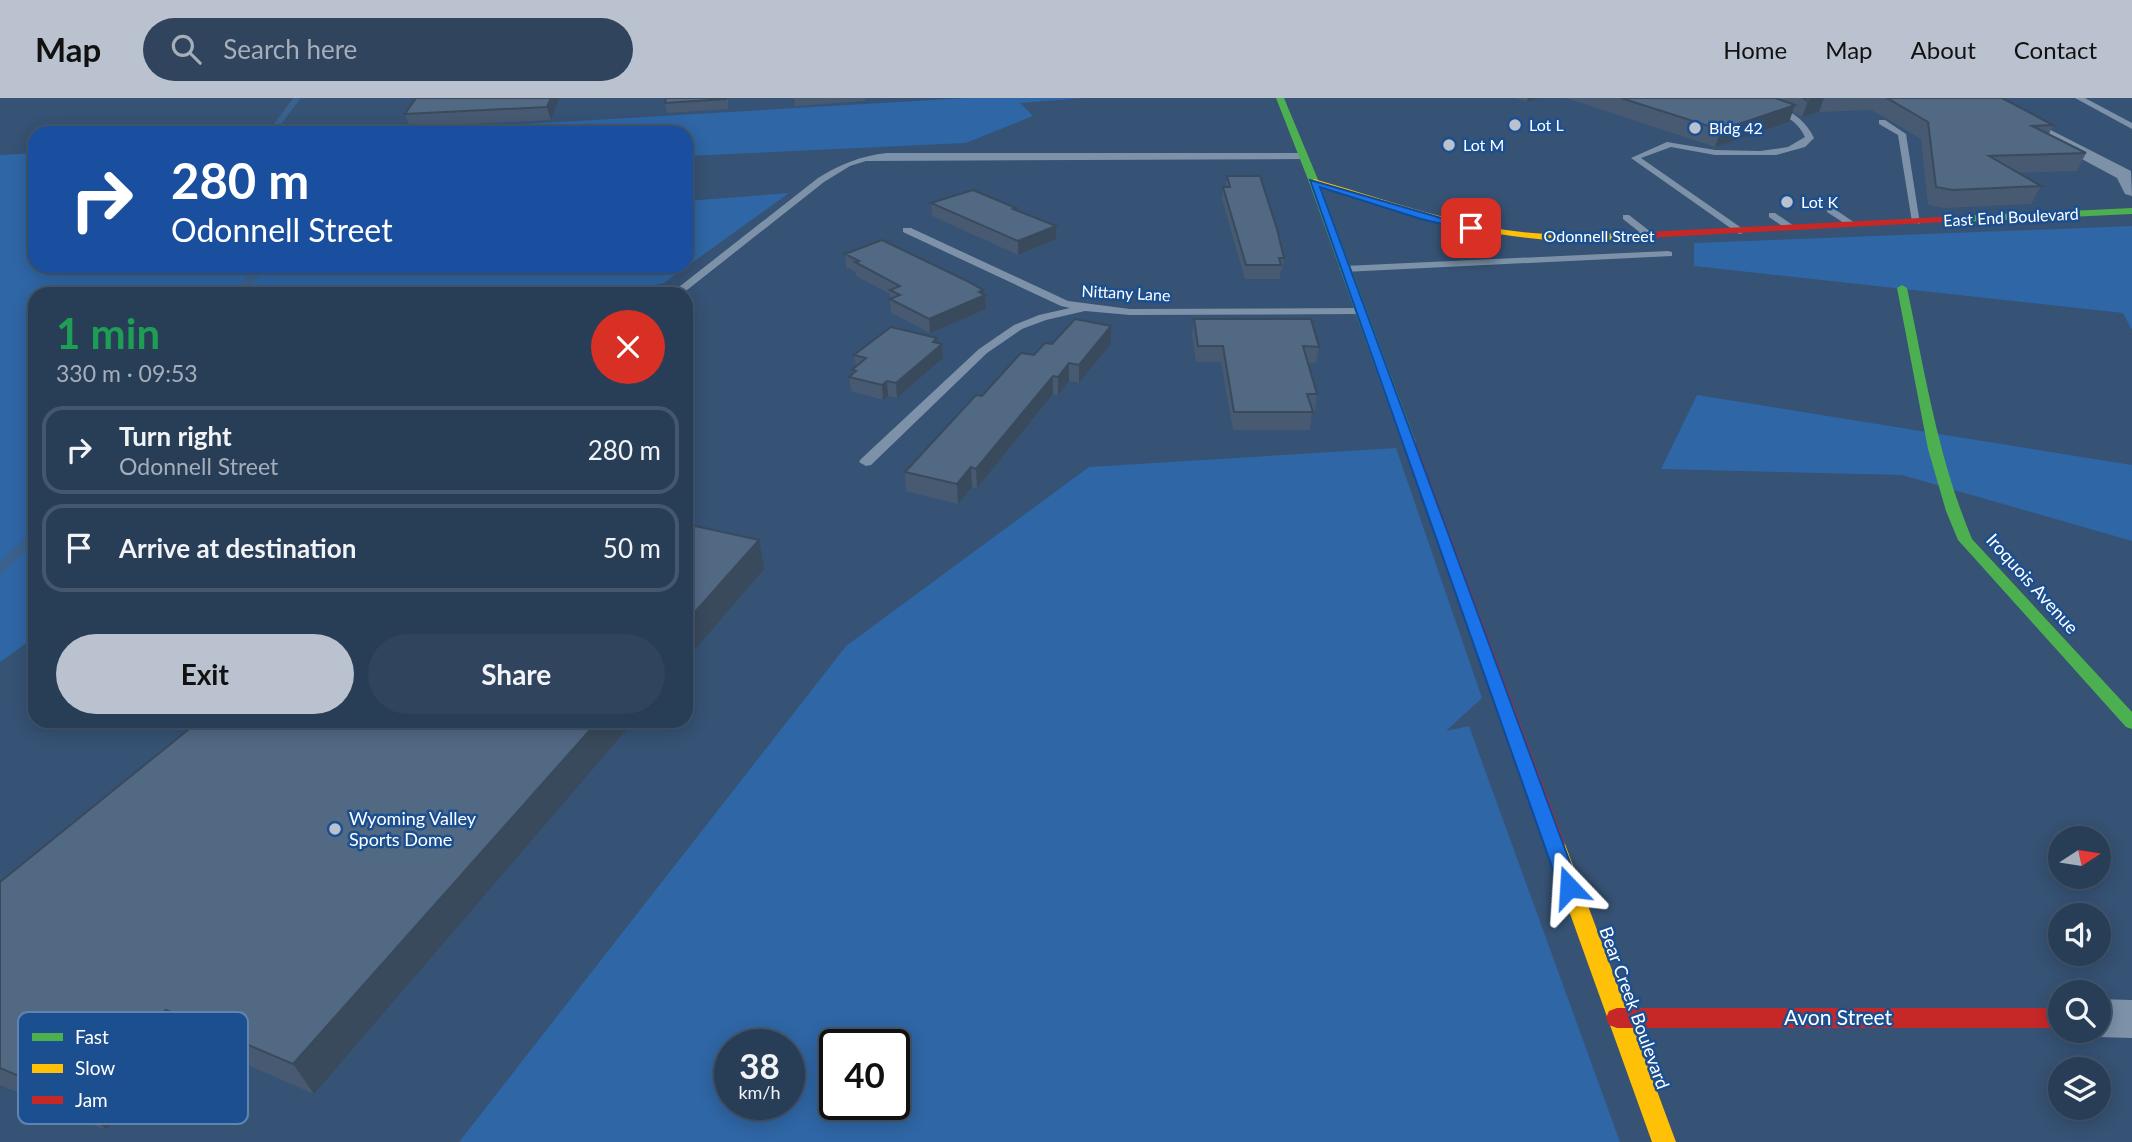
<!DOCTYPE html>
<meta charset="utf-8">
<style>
:root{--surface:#283e57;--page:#30455d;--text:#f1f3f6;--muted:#a5aeba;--line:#44576d;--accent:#b9c2ce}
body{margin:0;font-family:Lato,sans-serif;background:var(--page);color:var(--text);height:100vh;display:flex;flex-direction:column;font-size:26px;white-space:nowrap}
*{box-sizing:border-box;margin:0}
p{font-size:23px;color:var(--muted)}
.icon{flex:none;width:38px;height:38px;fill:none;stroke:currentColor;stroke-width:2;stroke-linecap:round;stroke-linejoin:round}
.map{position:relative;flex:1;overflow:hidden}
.panel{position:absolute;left:28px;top:189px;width:665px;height:441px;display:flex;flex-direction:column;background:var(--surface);border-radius:21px;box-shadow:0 4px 18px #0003,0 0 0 2px var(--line)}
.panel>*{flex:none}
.banner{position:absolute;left:28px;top:28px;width:665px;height:147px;border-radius:21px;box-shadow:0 4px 18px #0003,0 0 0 2px var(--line);background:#1a4fa0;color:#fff;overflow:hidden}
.needle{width:46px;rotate:78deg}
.buttons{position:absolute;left:2048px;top:728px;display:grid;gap:14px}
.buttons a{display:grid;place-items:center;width:63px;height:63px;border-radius:50%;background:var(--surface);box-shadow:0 4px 18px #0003,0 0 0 2px var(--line);font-size:35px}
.speed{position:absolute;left:714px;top:931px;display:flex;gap:14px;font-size:35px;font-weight:700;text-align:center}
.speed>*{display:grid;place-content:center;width:91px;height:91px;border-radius:50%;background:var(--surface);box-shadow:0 4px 18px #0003,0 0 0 2px var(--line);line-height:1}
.speed small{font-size:18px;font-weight:400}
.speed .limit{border:4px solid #111;border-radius:10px;background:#fff;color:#111}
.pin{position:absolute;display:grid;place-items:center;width:60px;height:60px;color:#fff;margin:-30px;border-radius:14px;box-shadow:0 4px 10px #0006}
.me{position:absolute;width:77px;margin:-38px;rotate:340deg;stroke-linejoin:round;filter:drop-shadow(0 0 5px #0008)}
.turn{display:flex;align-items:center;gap:24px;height:147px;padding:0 28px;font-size:32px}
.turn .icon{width:91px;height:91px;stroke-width:2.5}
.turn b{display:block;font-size:49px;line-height:60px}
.round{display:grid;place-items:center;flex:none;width:74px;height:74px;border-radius:37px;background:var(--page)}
.summary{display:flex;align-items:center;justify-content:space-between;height:119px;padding:0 28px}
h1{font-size:42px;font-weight:700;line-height:52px;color:#1e9e55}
.action{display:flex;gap:14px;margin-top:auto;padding:14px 28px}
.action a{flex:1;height:80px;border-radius:42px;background:var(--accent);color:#111;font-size:28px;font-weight:700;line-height:80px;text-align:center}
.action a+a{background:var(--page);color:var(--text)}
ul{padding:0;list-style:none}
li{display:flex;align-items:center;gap:21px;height:88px;margin:0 14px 10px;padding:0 14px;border:4px solid var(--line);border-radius:21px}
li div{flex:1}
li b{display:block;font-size:26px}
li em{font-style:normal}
header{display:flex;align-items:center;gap:42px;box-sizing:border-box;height:98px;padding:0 35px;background:var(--accent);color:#111}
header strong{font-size:33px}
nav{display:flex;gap:38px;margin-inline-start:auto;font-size:24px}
.search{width:490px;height:63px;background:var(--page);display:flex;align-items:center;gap:18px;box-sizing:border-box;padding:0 24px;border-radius:38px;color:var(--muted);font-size:26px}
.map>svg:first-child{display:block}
.green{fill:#2f66a5;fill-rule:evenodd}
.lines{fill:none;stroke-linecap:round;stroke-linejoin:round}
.stream-far2{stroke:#3b618d;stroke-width:6}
.stream-far1{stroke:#3b618d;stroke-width:8}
.stream{stroke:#3b618d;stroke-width:10}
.lane{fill:#7d92a8;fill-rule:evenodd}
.street{fill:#7d92a8;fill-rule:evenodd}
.fast{fill:#4caf50;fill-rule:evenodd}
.slow{fill:#ffc107;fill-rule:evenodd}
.jam{fill:#c62828;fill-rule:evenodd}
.wall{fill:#475a72}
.shaded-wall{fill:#394a5c}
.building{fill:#526984;stroke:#394a5c;stroke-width:2}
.route{fill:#1a73e8;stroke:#114b97;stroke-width:2}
.poi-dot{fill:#b9c2ce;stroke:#1b4f8f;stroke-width:2.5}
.labels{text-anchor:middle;stroke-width:5;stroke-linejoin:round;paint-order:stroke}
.far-poi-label{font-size:16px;fill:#fff;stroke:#1b4f8f;text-anchor:start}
.far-street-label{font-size:16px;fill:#fff;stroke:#1b4f8f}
.street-label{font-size:18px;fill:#fff;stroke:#1b4f8f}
.poi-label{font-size:18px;fill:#fff;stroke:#1b4f8f;text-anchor:start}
.near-street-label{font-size:21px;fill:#fff;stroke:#1b4f8f}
.key{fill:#1b4f8f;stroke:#5f84b1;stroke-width:2}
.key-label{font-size:19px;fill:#fff}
</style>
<header>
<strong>Map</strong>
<div class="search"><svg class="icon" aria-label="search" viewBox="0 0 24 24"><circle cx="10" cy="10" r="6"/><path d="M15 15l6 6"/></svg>Search here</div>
<nav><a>Home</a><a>Map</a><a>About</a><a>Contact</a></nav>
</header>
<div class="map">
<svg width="2132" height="1044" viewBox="0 0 2132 1044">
<rect width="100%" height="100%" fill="#365274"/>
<g class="green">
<polygon points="966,0 1084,0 1020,5 1033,18 966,45 686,58 686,35 372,35"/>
<polygon points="35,55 35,168 686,168 686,103 789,95 664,185 608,196 35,196 35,539 0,564 0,57"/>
<polygon points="2132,128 2132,232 2123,215 1694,168 1694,145"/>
<polygon points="1697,297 2132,367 2132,443 1902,377 1661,371"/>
<path d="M1396 350 1482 600 1446 633 1469 628 1620 1044H459L846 548 1089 369ZM730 947H789V1006H730ZM835 947H894V1006H835Z"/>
</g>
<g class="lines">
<polyline class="stream-far2" points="271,35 297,0"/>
<polyline class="stream-far1" points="235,196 264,168"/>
<polyline class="stream" points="0,471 35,437"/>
<g class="lane">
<path d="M1735 0C1765 0 1801 11 1814 40L1805 49 1776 57H1715L1671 49 1641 60 1743 131V135L1739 136 1631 60 1667 44 1715 52 1760 53 1788 49 1805 39C1792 10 1759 14 1735 0Z"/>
<polygon points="2075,0 2085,0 2132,25 2132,31"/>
<polygon points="1879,22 1885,22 1906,36 1920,126 1912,124 1898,37 1879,26"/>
<path d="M887 55H1303L1307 58 1303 61 866 63 850 68 824 84 682 196H670L818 80C841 66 860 58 887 55Z"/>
<polygon points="1827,110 1833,110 1858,127 1850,129 1827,114"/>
<polygon points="1769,115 1775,115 1797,130 1788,132 1769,119"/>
<polygon points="1623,117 1629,117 1656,138 1647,140 1623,121"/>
<polygon points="903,130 911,130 1068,203 1130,211 1359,210 1365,213 1359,216 1130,217 1085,213 1046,222 1022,231 987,255 871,367 866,368 859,364 861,361 979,251 1014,227 1039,217 1070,210 1061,208 903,134"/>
<polygon points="1668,153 1672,154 1672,158 1344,174 1339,171 1344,168"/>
</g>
<g class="street">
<polygon points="1968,0 1988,0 2131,73 2132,98 2125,96 2117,80"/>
<polygon points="2098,901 2132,902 2132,940 2098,939 2083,934 2098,933"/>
</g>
<g class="fast">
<polygon points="1276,0 1284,0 1319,84 1416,345 1414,348 1409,349 1402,345 1309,84"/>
<polygon points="2132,110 2132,116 1960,124 1955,121 1960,118"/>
<path d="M1902 187 1907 190C1925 275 1938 360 1972 441L2132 614V631L2126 629 1958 442 1946 413 1928 351 1897 190Z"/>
</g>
<g class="slow">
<path d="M1314 81C1378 99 1440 122 1506 132 1552 139 1598 136 1645 134L1650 137 1645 140C1609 142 1574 145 1538 141 1460 134 1385 110 1311 86L1309 84Z"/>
<polygon points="1555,739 1562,741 1565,746 1676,1044 1652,1044 1545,746 1548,741"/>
</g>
<g class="jam">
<polygon points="1960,118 1963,119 1963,123 1645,140 1640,137 1645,134"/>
<polygon points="1409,341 1416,345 1565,746 1562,751 1555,753 1548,751 1545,746 1402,345"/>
<polygon points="1617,910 2060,910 2060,930 1617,930 1609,927 1606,920 1609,913"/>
</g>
</g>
<g class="wall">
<polygon points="416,0 559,0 551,22 410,29 405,16"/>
<polygon points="728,0 728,11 667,15 665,5"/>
<polygon points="794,0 865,0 865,3 795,8"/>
<polygon points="1516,0 1540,0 1527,4"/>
<polygon points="1566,0 2002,0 2053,27 2049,36 2086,55 2077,73 2018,75 2041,88 2031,106 1944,110 1928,107 1921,41 1886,20 1871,12 1819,14 1802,19 1792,14 1789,24 1715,49"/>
<polygon points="1227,78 1284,160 1282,173 1280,173 1280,181 1245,181 1222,101 1223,89 1226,89"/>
<polygon points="931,105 1016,112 1056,128 1056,141 1018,157 932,118"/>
<polygon points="845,156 984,196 986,211 930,235 891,215 890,201 891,201 890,196 856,178 856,174 846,169"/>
<polygon points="1194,221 1319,249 1316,265 1308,265 1317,296 1315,313 1312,313 1310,332 1233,332 1221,264 1196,264 1192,237"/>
<polygon points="937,245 943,260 897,300 888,298 883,302 851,293 849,279 852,276 852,272 856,269 854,257"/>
<polygon points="1111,246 1079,285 1069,283 1058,297 1053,296 977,390 972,389 958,406 906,393 905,374 982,298 1034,257"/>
<polygon points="199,623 314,996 191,942 106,1032 0,987 0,784"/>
</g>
<g class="shaded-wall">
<polygon points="551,0 559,0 551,22 547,9"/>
<polygon points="1528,0 1540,0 1527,4"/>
<polygon points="1816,0 1824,0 1819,14 1802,19 1808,3"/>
<polygon points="1795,7 1789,24 1715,49 1721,32"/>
<polygon points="1056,128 1056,141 1018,157 1018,143"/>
<polygon points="983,192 984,198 985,197 986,211 930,235 929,221"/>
<polygon points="1111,228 1111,246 1079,285 1079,267"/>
<polygon points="937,240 937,249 942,246 943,260 897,300 896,285"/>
<polygon points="1069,265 1069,283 1058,297 1058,279"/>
<polygon points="1053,278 1053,296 977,390 976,371"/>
<polygon points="887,283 888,298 883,302 882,287"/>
<polygon points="971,369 972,389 958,406 957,386"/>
<polygon points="759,442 764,471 686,562 686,524"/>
<polygon points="598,623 634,623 314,996 293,966"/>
<polygon points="166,912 191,942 106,1032 77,1003"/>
</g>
<g class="building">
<polygon points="416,0 551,0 547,9 405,16"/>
<polygon points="666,0 726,0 726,1 665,5"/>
<polygon points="1621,0 1775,0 1795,7 1721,32"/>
<polygon points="1803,0 1816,0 1808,3"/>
<polygon points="1887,0 2002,0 2053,27 2032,28 2086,55 1989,58 2041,88 1953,92 1936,89 1928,24"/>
<polygon points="1227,78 1260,78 1277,131 1284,160 1279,160 1281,167 1246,167 1223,89 1230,89"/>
<polygon points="973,92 1016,110 1013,111 1056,128 1018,143 931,105"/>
<polygon points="882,142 967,183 983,192 979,194 985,197 929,221 890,201 900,197 890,192 900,188 855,164 859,163 845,156"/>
<polygon points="1075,221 1111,228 1079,267 1069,265 1058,279 1053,278 976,371 971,369 957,386 905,374 976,297 982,298 1021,255 1034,257 1045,245 1052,246"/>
<polygon points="1194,221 1311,221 1319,249 1303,248 1317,296 1307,296 1313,314 1234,314 1223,248 1198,248"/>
<polygon points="891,229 937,240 933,244 942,246 896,285 887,283 882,287 849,279 856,273 852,272 866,260 854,257"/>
<polygon points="686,426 759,442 686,524"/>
<polygon points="199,623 598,623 293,966 166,912 77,1003 0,970 0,784"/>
</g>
<polygon class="route" points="1310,82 1476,130 1471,133 1421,121 1320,89 1579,789 1576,794 1569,797 1562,794 1559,789"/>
<g class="poi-dot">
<circle cx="1515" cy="27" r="7"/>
<circle cx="1695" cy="30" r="7"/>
<circle cx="1449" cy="47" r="7"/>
<circle cx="1787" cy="104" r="7"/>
<circle cx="335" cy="731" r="7"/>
</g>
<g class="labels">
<g class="far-poi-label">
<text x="1529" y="33">Lot L</text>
<text x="1709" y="36">Bldg 42</text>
<text x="1463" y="53">Lot M</text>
<text x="1801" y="110">Lot K</text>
</g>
<g class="far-street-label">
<text transform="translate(2011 119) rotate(-3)" y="6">East End Boulevard</text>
<text x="1599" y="144">Odonnell Street</text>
<text transform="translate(1126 195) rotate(3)" y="6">Nittany Lane</text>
</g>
<g class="street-label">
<text transform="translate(2032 486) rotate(48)" y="6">Iroquois Avenue</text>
<text transform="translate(1634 910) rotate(70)" y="6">Bear Creek Boulevard</text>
</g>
<g class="poi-label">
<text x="349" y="727">Wyoming Valley<tspan x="349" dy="21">Sports Dome</tspan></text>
</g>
<g class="near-street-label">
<text x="1838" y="927">Avon Street</text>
</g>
</g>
<rect x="18" y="914" width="230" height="112" rx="10" class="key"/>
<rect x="32" y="935" width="31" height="8" fill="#4caf50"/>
<rect x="32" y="966" width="31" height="9" fill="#ffc107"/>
<rect x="32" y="998" width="31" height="8" fill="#c62828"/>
<g class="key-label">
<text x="75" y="946">Fast</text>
<text x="75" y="977">Slow</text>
<text x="75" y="1009">Jam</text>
</g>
</svg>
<div class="buttons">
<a><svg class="needle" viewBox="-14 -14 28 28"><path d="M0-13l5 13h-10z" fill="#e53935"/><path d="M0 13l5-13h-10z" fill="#a5aeba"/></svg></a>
<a><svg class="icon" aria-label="sound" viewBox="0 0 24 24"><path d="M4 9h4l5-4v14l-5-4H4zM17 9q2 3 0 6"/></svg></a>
<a><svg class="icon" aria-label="search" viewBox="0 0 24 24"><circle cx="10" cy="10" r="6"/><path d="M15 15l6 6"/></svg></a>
<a><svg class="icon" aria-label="layers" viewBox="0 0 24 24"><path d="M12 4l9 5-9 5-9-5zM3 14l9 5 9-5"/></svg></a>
</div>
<div class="speed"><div>38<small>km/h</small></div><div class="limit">40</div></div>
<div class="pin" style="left:1471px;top:130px;background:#d93025"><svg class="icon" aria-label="arrive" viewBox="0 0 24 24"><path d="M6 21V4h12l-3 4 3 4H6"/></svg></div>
<svg class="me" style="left:1569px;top:789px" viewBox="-20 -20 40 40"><path d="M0-17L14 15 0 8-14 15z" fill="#1a73e8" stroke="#fff" stroke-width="4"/></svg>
<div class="banner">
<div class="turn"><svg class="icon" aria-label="right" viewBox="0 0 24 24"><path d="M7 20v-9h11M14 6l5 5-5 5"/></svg><div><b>280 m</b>Odonnell Street</div></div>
</div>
<section class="panel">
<div class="summary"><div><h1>1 min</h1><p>330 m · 09:53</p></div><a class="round" style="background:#d93025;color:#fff"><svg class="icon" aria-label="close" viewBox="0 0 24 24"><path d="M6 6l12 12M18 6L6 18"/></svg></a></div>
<ul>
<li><svg class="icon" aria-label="right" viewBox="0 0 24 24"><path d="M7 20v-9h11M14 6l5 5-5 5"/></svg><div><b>Turn right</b><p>Odonnell Street</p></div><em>280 m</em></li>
<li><svg class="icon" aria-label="arrive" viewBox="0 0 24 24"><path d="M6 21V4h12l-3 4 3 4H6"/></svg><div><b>Arrive at destination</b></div><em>50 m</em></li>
</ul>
<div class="action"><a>Exit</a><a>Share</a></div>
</section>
</div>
